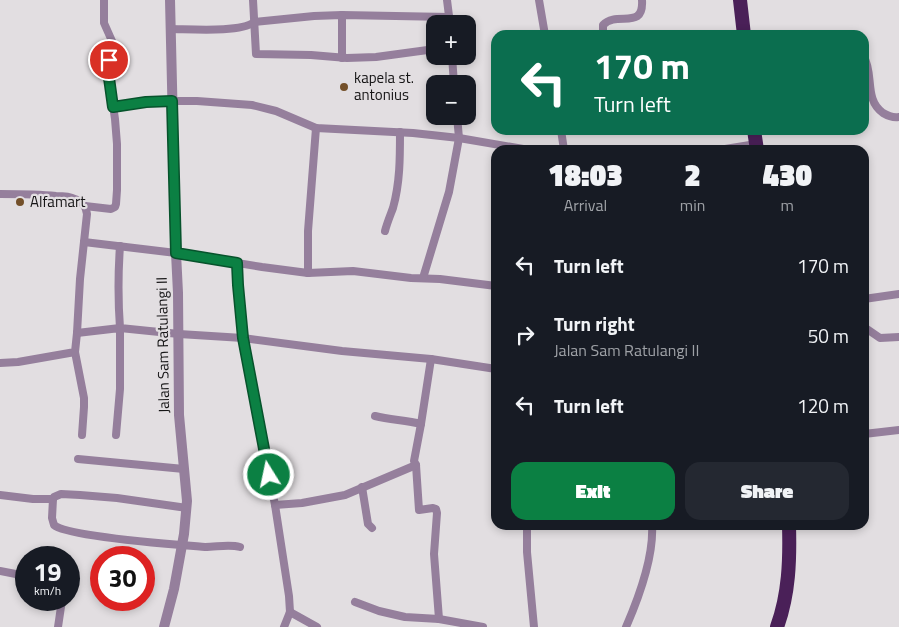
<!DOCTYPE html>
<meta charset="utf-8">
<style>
:root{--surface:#171b24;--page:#242831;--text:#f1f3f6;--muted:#9ea1a6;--accent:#0b8043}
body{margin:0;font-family:"Titillium Web",sans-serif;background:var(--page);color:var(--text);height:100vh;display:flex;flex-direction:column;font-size:19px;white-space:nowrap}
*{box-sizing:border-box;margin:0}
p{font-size:16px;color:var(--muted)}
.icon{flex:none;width:28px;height:28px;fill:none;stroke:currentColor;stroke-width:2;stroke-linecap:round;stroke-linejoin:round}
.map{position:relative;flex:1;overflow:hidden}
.drawer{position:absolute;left:491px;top:145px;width:378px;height:385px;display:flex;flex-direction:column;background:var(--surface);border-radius:15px;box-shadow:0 2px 8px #0003}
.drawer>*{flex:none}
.top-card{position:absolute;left:491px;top:30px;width:378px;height:105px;border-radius:15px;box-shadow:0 2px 8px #0003;background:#0b6e4f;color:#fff;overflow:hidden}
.controls{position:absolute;left:426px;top:15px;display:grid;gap:10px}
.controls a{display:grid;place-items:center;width:50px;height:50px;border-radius:10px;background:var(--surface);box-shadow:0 2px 8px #0003;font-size:25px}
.speed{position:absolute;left:15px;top:546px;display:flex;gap:10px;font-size:25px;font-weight:700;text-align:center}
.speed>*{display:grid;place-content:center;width:65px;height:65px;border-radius:50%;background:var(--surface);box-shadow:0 2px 8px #0003;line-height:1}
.speed small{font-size:12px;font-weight:400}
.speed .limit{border:8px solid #d22;background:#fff;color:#111}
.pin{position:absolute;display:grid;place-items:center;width:42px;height:42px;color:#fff;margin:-21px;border:2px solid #fff;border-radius:50%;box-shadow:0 1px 5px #0007}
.me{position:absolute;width:55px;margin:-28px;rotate:350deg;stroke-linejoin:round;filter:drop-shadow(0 0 4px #0008)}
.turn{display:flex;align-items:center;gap:18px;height:105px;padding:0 20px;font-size:22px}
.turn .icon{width:65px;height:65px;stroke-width:2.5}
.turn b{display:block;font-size:35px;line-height:42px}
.eta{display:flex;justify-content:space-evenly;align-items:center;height:85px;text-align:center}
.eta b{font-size:30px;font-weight:800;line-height:35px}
.button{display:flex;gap:10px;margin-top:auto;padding:10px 20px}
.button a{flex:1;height:58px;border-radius:15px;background:var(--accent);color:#fff;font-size:20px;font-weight:800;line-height:58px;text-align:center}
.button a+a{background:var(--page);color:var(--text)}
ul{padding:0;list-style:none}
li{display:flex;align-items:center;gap:15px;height:70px;padding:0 20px}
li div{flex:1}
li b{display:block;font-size:19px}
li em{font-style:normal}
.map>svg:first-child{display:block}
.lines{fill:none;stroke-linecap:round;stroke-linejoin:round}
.minor{stroke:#957f9c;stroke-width:8}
.tertiary{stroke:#957f9c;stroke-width:10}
.trunk{stroke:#4a2058;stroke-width:14}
.route-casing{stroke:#07532c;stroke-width:12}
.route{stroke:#0b8043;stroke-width:9}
.poi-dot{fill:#734f29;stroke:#e2dee1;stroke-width:2}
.labels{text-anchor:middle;stroke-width:4.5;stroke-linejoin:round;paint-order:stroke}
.poi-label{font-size:15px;fill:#161516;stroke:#e2dee1;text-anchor:start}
.street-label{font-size:15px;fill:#161516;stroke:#e2dee1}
</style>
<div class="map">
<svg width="899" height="627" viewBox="0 0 899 627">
<rect width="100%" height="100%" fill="#e2dee1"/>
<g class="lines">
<g class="minor">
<polyline points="253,0 256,54 311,55 347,58 376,57 435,49"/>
<polyline points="447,0 450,24"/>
<polyline points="539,0 545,35"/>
<path d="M170 29C188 29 242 33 254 22L314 16 342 15 449 17"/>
<path d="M603 35V25C617 10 644 31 642 0"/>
<polyline points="452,56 454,84"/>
<path d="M864 57C874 74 864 100 883 113 888 116 893 118 899 117"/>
<polyline points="342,58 342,15"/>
<polyline points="113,107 146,102 172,101 197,101 252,105 276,111 316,128 413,133 459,138 529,150"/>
<polyline points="561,130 564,150"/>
<polyline points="719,150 756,144"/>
<path d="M0 194C19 194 37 194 56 196 62 196 69 196 75 199 82 201 86 207 87 214L80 279 77 333 75 352 18 362 0 363"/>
<polyline points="85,206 111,209 115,207 116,204 117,190 117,144 115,119 109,78 109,65 112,47 112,41 104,23 104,0"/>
<path d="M385 231C387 223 390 216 393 208 400 183 400 158 400 132"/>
<polyline points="84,242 176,253 262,267 308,273 353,271 411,278 440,279 496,286"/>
<path d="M120 246C118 274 118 301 120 328L179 334 243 338 342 351 431 359 496 369"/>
<polyline points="237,263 238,285 243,338 275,505 289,596 290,612 284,627"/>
<polyline points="308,273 308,231 316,128"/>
<polyline points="423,278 449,192 459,138 457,116"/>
<polyline points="864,299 899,294"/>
<polyline points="864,327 880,338 899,337"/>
<polyline points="77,333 120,328 120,389 116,435"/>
<polyline points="75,352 84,398 84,407 82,435"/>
<path d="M375 416C391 420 406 420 421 424"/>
<polyline points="864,434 899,430"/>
<polyline points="78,459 184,469"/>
<polyline points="416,465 419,510 433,508 436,509 437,513 434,554 439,619"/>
<polyline points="362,487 368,524 372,528"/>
<polyline points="0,495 33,499 53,499 54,497 61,494 80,495 117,498 187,508"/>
<path d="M53 499 52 518 54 525C67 537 181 545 205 547 217 547 229 544 240 547"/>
<polyline points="275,505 302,503 345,495 416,465 414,461 421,424 431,359"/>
<polyline points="527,525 527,552 534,627"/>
<polyline points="0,571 26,576"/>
<polyline points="355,602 379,611 405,617 439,619 483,627"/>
<polyline points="290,612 317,627"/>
<polyline points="58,627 62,600"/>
<path d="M626 627C639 597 654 557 652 525"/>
</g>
<polyline class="tertiary" points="164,627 174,589 184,534 187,501 179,415 178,293 176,253 170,0"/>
<g class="trunk">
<polyline points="740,0 744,35"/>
<polyline points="754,130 757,150"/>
<path d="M777 627C789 594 790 560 789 525"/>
</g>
</g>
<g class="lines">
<defs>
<polyline id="route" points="109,60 109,78 113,107 146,102 172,101 176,253 237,263 238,285 243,338 269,475"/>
</defs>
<use href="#route" class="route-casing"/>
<use href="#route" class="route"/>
</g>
<g class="poi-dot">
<circle cx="344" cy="87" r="5"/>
<circle cx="20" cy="202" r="5"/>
</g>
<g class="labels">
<g class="poi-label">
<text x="354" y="83">kapela st.<tspan x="354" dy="17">antonius</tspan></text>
<text x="30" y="207">Alfamart</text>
</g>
<g class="street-label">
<text transform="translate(163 345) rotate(-91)" y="5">Jalan Sam Ratulangi II</text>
</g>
</g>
</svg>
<div class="controls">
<a>+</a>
<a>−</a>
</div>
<div class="speed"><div>19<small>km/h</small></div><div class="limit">30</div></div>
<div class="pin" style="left:109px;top:60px;background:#d93025"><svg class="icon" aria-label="arrive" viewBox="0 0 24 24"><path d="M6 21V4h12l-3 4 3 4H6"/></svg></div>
<svg class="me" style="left:269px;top:475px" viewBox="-20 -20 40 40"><circle r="17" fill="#0b8043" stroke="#fff" stroke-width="3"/><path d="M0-11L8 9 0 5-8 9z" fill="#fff"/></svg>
<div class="top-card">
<div class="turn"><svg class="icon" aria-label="left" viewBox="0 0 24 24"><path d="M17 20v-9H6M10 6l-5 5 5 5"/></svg><div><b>170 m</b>Turn left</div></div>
</div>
<section class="drawer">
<div class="eta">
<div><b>18:03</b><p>Arrival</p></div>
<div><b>2</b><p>min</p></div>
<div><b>430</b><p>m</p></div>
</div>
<ul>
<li><svg class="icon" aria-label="left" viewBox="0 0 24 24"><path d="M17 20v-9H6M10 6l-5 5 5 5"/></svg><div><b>Turn left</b></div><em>170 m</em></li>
<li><svg class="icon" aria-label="right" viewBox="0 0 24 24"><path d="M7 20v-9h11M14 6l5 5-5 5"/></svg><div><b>Turn right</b><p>Jalan Sam Ratulangi II</p></div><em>50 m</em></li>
<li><svg class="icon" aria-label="left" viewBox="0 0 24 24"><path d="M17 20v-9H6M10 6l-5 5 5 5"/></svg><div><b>Turn left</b></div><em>120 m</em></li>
</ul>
<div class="button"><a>Exit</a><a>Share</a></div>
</section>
</div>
